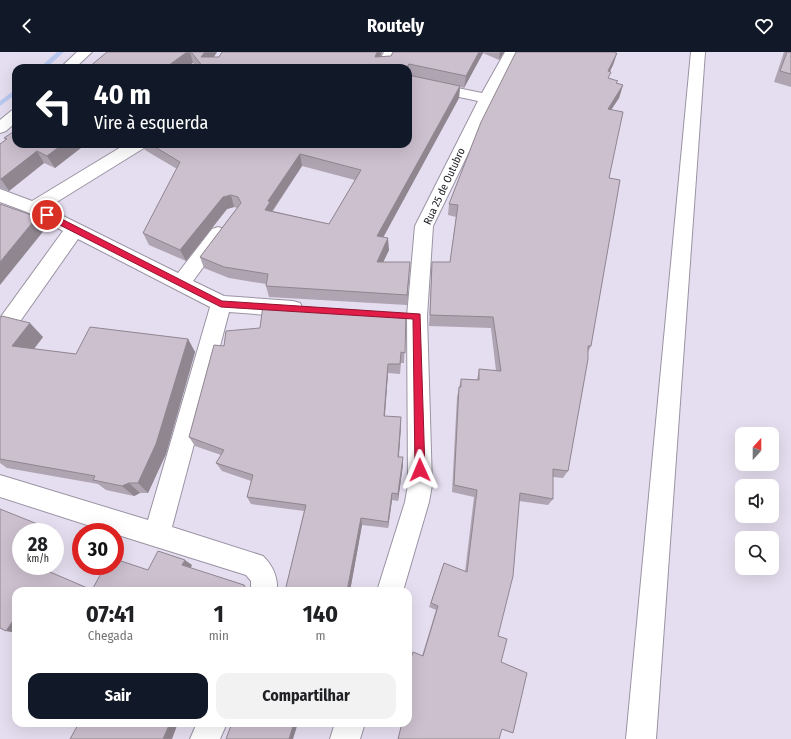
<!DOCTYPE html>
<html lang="pt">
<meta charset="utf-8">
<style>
:root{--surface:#fff;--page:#f2f2f2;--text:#202124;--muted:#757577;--accent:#111827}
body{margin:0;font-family:"Fira Sans Condensed",sans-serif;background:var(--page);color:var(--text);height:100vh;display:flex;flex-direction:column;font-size:15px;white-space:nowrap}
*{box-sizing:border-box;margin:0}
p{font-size:13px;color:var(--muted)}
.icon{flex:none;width:22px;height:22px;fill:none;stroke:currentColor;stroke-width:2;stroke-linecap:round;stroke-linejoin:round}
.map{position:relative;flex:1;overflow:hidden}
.details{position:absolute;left:12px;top:535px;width:400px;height:140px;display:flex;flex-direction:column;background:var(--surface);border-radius:12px;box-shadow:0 4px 16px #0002}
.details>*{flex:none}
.banner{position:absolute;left:12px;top:12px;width:400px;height:84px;border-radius:12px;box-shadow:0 4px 16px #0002;background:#111827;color:#fff;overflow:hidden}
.needle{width:26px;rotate:21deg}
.controls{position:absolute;left:735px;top:375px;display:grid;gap:8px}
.controls a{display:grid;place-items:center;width:44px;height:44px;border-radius:8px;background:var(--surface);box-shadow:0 4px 16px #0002;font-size:20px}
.speed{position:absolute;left:12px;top:471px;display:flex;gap:8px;font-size:20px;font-weight:700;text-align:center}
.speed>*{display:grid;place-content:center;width:52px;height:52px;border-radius:50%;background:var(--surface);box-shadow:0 4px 16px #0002;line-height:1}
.speed small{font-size:10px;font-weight:400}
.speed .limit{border:6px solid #d22;background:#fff;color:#111}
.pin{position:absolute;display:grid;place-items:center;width:34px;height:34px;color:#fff;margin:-17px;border:2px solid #fff;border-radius:50%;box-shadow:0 1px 4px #0007}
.me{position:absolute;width:44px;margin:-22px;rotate:359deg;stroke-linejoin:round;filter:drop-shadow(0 0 3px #0008)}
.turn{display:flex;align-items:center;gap:14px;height:84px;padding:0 16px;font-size:18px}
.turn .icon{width:52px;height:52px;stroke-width:2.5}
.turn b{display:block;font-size:28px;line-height:34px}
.eta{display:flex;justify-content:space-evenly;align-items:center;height:68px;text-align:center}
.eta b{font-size:24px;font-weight:700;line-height:28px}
.cta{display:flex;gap:8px;margin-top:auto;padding:8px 16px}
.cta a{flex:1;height:46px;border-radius:12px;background:var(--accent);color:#fff;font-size:16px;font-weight:700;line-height:46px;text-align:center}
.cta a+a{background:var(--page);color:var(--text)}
header{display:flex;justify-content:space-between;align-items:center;height:52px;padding:0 16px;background:var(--accent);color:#fff;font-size:18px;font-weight:700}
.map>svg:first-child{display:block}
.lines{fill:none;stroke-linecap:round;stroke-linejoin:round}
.stream{fill:#b9c9f0;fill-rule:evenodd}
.minor-casing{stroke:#9a93a3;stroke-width:2}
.minor{fill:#fff;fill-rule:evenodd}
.wall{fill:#afa4b1;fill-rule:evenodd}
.shaded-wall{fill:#8f8690}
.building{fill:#ccbfce;stroke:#8f8690;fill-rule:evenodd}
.route{fill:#e11d48;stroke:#92132f}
.labels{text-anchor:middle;stroke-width:3;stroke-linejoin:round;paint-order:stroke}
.street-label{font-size:11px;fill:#232026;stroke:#fff}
</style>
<header><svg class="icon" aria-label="back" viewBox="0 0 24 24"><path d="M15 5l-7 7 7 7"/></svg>Routely<svg class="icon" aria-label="heart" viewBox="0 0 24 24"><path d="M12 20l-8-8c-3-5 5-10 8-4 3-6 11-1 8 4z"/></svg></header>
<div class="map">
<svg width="791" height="687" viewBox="0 0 791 687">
<rect width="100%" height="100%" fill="#e5def0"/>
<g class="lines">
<g class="stream">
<polygon points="57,0 64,0 46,16 39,16"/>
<polygon points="16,37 16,42 0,54 0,49"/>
</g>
<defs>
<g id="minor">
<polygon points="77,0 92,0 75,16 60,16"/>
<polygon points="384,0 398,0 390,16 376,16"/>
<polygon points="505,0 519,0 495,46 433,174 427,264 432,433 429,450 403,539 377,539 405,450 408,433 407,264 415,174 478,49 408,34 408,26 482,41"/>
<polygon points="691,0 705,0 656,687 626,687"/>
<polygon points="16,57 16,70 6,79 0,81 0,68 11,59"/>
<path d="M126 92H146L144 96 47 156 178 221 212 177 218 175 224 177 227 182 224 187 193 229 224 244 293 249 300 251 303 257 300 263 293 265 229 260 172 475 263 504C273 514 278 525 277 539H251V529L246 523 115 482V480H109L0 445V423L148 468 210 255 78 187 7 288 0 290V266L63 179 27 160 0 150V137L32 149Z"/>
<polygon points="197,671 227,671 220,687 190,687"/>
<polygon points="335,671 365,671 360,687 330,687"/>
</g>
</defs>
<use href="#minor" class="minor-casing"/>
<use href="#minor" class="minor"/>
</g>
<g class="wall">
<path d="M107 0H217L214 5H219L222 0H382L380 5 391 4 393 0H504L499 8 483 1 464 36 460 35 459 46 383 185 389 198 383 210H410L407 253 269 245 266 234V232L229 226 204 216 200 205 237 156 234 155 227 157 186 209 149 193 143 181 177 117 145 98 142 92H408V16H198L193 11ZM302 114 355 128 329 172 273 159Z"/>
<polygon points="784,0 791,0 791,35 774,30"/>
<polygon points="616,1 617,1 613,13 610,19 608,26 617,31 623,33 619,46 611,58 609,126 591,294 588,300 568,419 563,426 553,425 553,447 548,453 519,449 498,584 501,610 513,681 509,680 501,677 499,687 398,687 402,671 408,671 408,647 410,639 408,638 408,615 422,604 436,558 429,555 444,511 465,520 474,445 452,440 457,345 461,327 477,328 479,317 496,319 491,276 429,274 432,210 450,210 456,165 448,163 449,152"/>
<polygon points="4,86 16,92 86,92 55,116 44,111 9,139 0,136 0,92 6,88"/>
<polygon points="406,262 404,311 401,311 400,322 388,321 385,364 401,374 399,405 403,413 398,449 392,448 388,476 362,473 350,539 285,539 304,459 251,452 247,445 251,429 222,419 216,411 221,403 195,394 189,385 224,294 260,276"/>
<polygon points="0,267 43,285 34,297 76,302 188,287 195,300 166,402 148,441 140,441 134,444 106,438 98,432 7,416 0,411"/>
</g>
<g class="shaded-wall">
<polygon points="187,0 190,0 193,11 186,16 165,16"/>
<polygon points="205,0 217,0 206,16 201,5"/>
<polygon points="377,0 382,0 376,16 375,5"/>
<polygon points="479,0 484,0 483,1 464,36 466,24"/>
<polygon points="500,0 504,0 499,8"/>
<polygon points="617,1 613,13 604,31 608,19"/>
<polygon points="409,12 408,25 408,16 407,16 407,14"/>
<polygon points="623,33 619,46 603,70 608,57"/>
<polygon points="460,34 459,46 378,195 377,184"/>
<polygon points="63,92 86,92 55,116 47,104"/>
<polygon points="37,99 44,111 9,139 1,127"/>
<polygon points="300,102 302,114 272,159 273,161 265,158 268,149"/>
<polygon points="231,143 234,155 227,157 186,209 180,198 223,145"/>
<polygon points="37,165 46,176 0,233 0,210"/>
<polygon points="388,186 389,198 378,221 377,210"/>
<polygon points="410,210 409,221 407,253 407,243"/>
<polygon points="30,271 43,285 26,307 12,294"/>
<polygon points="188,287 195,300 166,402 148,441 138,431"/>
<polygon points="388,312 388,321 384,372 384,364"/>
<polygon points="401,365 401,374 398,413 398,405"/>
<polygon points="403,405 403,413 398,449 398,442"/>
<polygon points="129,431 140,441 134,444 122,434"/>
<polygon points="392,441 392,448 388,476 388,470"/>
<polygon points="361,466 362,473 350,539 347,539"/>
<polygon points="40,473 52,480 36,480"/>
<polygon points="21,502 21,507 18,506"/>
<polygon points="185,508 192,513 190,518 182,513"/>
<polygon points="16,564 16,581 6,579"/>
<polygon points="170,671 178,671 172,687 163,687"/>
<polygon points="294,671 298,671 293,687 289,687"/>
</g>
<g class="building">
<polygon points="107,0 187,0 165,16 88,16"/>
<polygon points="191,0 205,0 201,5 219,5 222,0 377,0 375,5 391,4 393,0 479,0 466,24 409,12 407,14 407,16 204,16"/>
<polygon points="516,0 615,0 615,1 617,1 608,19 611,20 608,26 618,29 616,31 623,33 608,57 623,60 609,126 620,128 591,294 588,294 588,307 568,419 553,417 553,447 520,441 513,524 498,584 507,587 501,610 527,621 513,681 502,677 499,687 398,687 402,671 408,671 408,649 411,639 408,637 408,615 413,600 423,604 438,554 431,551 444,511 467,520 477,438 454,433 459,335 461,335 461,327 479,328 479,317 501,319 493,265 430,263 432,210 450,210 458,153 449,152 481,70"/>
<polygon points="787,0 791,0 791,22 780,19"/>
<path d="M408 23 460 34 377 184 388 186 377 210H410L407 243 266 234 268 222 224 215 200 205 241 151 238 145 231 143 223 145 180 198 143 181 180 110 150 92H408ZM300 102 361 118 329 172 265 158 270 150 268 149Z"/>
<polygon points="16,78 16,92 63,92 47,104 37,99 1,127 0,127 0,92 7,87 4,86"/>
<polygon points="0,152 37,165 0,210"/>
<polygon points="263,253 406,262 405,301 401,300 400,312 388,312 384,364 401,365 398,405 403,405 398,442 392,441 388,470 361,466 347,539 285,539 306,453 247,445 253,423 216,411 224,398 189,385 214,293 224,294 226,279 260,276"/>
<polygon points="2,264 30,271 12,294 76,302 90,275 188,287 156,392 138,431 129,431 122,434 93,428 95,424 0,407 0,267"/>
<polygon points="0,457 40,473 36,480 21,480 21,502 18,506 21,507 21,514 36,514 92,538 105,514 115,514 115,507 148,518 158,499 185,508 182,513 244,533 246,536 255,536 264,539 16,539 16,564 6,579 0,576"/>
<polygon points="79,671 170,671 163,687 70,687"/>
<polygon points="232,671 294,671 289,687 226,687"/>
</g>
<polygon class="route" points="44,161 50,161 222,249 420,262 425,418 423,421 420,422 415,418 413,267 221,255 44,165"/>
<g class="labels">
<g class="street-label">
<text transform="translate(444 134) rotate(-65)" y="4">Rua 25 de Outubro</text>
</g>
</g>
</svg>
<div class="controls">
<a><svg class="needle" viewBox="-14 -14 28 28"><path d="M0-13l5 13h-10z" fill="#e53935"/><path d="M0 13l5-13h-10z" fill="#757577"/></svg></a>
<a><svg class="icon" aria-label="sound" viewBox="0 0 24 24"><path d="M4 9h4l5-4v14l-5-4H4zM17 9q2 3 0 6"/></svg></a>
<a><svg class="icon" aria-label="search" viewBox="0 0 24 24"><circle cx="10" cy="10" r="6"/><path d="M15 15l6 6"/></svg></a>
</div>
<div class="speed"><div>28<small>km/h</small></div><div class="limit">30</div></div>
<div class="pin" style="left:47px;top:163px;background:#d93025"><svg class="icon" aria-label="arrive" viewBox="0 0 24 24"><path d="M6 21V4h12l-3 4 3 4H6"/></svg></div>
<svg class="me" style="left:420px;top:418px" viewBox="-20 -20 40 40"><path d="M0-17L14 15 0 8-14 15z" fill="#e11d48" stroke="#fff" stroke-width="4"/></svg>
<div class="banner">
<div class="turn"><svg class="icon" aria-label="left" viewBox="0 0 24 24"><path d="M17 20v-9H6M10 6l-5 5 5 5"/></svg><div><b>40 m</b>Vire à esquerda</div></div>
</div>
<section class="details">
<div class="eta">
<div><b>07:41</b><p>Chegada</p></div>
<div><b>1</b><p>min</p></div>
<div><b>140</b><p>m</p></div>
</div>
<div class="cta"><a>Sair</a><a>Compartilhar</a></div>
</section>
</div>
